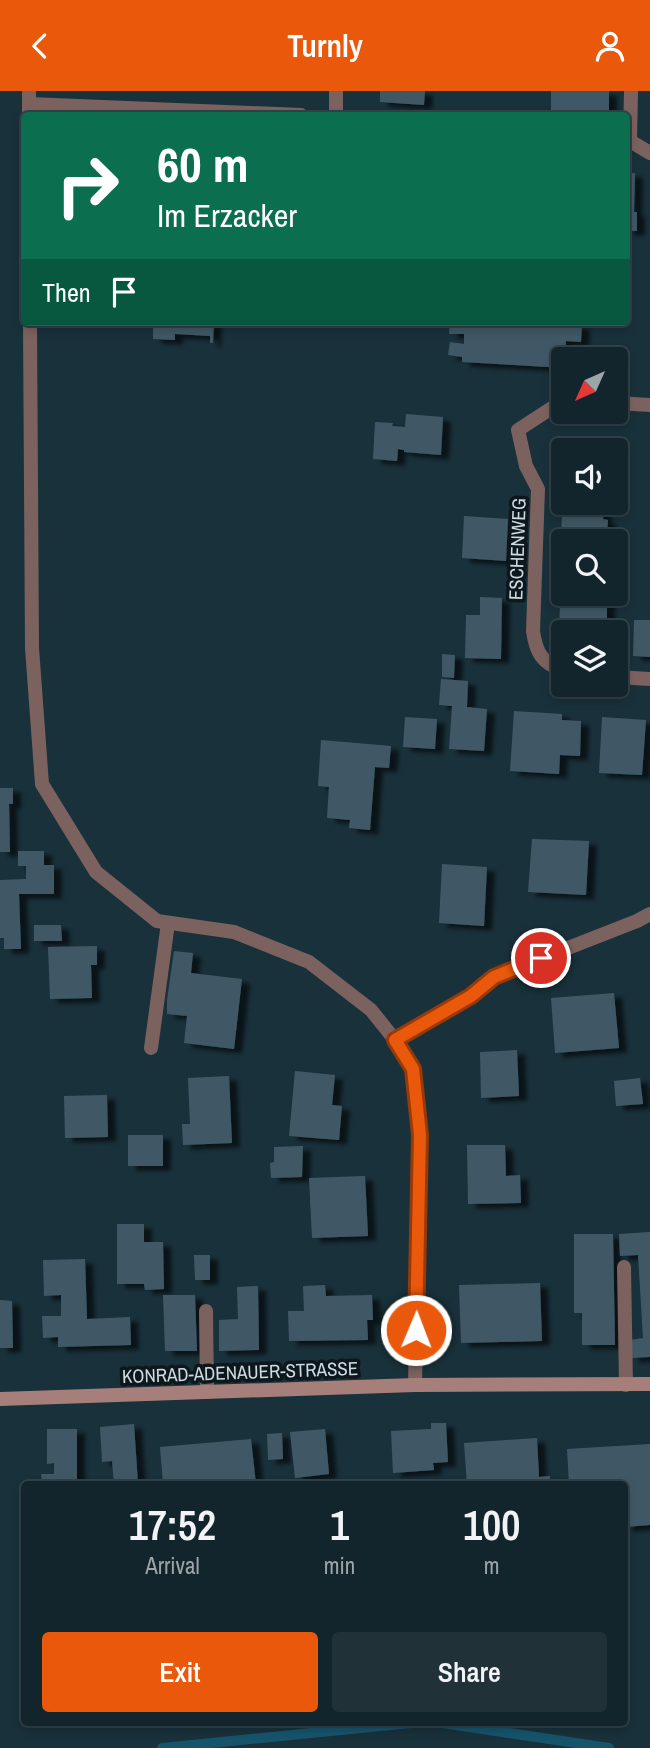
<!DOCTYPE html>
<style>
:root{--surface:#13252c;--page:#203138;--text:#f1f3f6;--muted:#9da5a9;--line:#324248;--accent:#ea580c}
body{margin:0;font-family:"Archivo Narrow",sans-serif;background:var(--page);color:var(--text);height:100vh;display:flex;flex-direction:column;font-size:26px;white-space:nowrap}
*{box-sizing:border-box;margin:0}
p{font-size:23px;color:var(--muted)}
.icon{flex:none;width:38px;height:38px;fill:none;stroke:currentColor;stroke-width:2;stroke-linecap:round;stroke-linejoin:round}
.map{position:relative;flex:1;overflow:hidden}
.drawer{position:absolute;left:21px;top:1390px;width:607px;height:245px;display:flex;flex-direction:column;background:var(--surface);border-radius:7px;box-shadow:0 4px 10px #0003,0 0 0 2px var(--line)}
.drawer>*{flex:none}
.top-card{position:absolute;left:21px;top:21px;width:609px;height:214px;border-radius:7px;box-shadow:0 4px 10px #0003,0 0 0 2px var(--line);background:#0b6e4f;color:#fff;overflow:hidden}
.needle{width:46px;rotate:225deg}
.fabs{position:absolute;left:551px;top:256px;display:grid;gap:14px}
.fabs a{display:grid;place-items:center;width:77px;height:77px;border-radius:7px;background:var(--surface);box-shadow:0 4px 10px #0003,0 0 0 2px var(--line);font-size:35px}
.pin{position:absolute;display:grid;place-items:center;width:60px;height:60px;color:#fff;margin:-30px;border:4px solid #fff;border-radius:50%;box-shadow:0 2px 7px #0007}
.me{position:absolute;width:77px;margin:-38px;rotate:1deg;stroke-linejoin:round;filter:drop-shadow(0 0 5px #0008)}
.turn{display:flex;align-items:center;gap:24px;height:147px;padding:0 21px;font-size:32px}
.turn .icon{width:91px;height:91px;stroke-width:2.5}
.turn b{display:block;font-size:49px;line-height:60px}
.then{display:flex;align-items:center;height:66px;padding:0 21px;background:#0003;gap:14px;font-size:26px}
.eta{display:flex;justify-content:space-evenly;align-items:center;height:119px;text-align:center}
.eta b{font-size:42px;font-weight:600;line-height:49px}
.action{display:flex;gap:14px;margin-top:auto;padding:14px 21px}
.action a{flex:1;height:80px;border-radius:7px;background:var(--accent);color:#fff;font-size:28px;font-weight:600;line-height:80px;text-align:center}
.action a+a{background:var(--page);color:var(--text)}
header{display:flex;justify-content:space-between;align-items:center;height:91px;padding:0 21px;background:var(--accent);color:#fff;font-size:32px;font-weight:600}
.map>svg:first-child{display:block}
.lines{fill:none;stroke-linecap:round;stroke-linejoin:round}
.stream{stroke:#16546c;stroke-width:10}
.building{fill:#415965;filter:url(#shadow)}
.service{stroke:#7b625f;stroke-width:14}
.minor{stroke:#7b625f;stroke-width:14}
.secondary{stroke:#a67f7b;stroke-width:14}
.route-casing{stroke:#983908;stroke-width:18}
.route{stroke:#ea580c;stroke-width:12}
.labels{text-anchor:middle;stroke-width:7;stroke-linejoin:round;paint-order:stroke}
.street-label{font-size:19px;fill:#cddbe2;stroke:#0d171c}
</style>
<header><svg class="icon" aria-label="back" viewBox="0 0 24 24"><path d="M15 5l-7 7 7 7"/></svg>Turnly<svg class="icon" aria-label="person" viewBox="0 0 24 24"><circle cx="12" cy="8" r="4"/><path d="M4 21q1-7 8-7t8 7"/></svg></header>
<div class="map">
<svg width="650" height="1657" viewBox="0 0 650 1657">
<defs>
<filter id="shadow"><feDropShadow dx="8" dy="4.5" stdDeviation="2" flood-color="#0009"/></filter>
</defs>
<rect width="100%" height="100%" fill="#19313b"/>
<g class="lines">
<g class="stream">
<polyline points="436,1631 609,1657"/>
<polyline points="162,1657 421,1631"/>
</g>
</g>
<g class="building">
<polygon points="380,0 425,0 424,14 380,11"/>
<rect x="551" y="0" width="58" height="22"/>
<polygon points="626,82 635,82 634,121 637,121 637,140 626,140"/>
<polygon points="153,231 214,231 213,252 210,252 210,245 175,243 175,249 153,248"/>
<polygon points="450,231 567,231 567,233 582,234 581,251 566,250 565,260 580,260 580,268 564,268 564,277 462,271 462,266 448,264 450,251 464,253 464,243 449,243"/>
<polygon points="406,323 443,326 441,364 404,361 404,359 398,358 397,370 373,368 375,331 393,332 392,335 405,336"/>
<polygon points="563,412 604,415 603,428 608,429 607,443 602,443 601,450 564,450 564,454 560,454"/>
<polygon points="464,425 508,428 506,470 462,467"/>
<polygon points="580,502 588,502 592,507 607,508 607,541 564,541 564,549 559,549 560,507 575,507"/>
<polygon points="480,506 502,507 501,568 465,567 466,524 480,524"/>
<polygon points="634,529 650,529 650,566 633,565"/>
<polygon points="442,563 455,564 454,587 442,586"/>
<polygon points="441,588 468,590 467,616 487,618 484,660 449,658 452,615 439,614"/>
<polygon points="514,620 562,623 562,629 581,630 580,665 560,664 559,683 510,680"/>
<polygon points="405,626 437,628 435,658 403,656"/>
<polygon points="602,626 646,629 642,684 599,682"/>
<polygon points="321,649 391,655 389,677 375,676 370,739 349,737 350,729 327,727 329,696 318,695"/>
<polygon points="0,697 13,697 13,713 9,713 10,761 0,761"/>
<polygon points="532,748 589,750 586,804 528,801"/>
<polygon points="18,760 44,760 44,774 54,774 54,803 19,803 21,858 4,858 4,847 0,847 0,789 26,788 26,775 18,775"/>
<polygon points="442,773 487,776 484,835 439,832"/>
<polygon points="34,834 61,834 62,850 34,850"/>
<polygon points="97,855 97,874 91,874 92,907 50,908 48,856"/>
<polygon points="174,860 193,862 191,882 242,888 234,958 184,952 187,925 167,923 167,909"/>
<polygon points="614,902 619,957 555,962 551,907"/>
<polygon points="517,959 519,1005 481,1007 480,961"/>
<polygon points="295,980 335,984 332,1014 342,1015 339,1049 289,1045"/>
<polygon points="229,985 232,1052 183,1054 182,1033 190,1033 188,987"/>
<polygon points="640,987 643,1013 616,1015 614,990"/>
<polygon points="107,1004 108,1046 65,1047 64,1005"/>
<rect x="128" y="1044" width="35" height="31"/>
<polygon points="467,1054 505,1054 506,1085 520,1084 521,1112 468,1113"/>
<polygon points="303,1055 302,1086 271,1087 270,1072 274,1071 274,1056"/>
<polygon points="365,1085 368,1145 312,1147 309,1087"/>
<polygon points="117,1133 144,1133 144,1151 163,1151 164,1198 145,1199 144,1193 117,1193"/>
<polygon points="650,1141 650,1266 631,1267 630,1249 643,1247 638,1164 620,1165 619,1143"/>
<polygon points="574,1143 613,1143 615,1254 582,1254 582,1222 574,1222"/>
<polygon points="194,1164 210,1164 210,1189 195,1189"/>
<polygon points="85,1168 87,1228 130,1226 131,1254 58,1256 58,1246 43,1247 42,1225 61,1225 61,1204 44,1205 43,1169"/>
<polygon points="540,1192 542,1250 461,1252 459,1194"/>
<polygon points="325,1194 326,1205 372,1204 373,1229 367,1229 368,1249 289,1250 288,1220 304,1220 303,1195"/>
<polygon points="258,1195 259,1259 219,1260 219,1229 238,1228 237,1196"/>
<polygon points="163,1204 195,1204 197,1260 165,1260"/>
<polygon points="0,1209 12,1210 13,1257 0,1257"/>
<polygon points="431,1332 446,1332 448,1371 433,1372 434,1379 393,1382 391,1340 431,1338"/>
<polygon points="134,1333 138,1393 114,1393 112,1370 102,1371 100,1336"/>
<polygon points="47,1338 77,1338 77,1393 42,1393 41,1383 54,1383 54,1372 47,1373"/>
<polygon points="325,1338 329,1383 295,1387 290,1341"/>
<polygon points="282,1342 283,1368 268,1369 267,1343"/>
<polygon points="537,1347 539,1386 550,1385 550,1393 467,1393 464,1352"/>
<polygon points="251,1348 256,1393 163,1393 160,1356"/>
<polygon points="650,1353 650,1434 625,1436 625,1393 569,1393 567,1358"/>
</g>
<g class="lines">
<g class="service">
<polyline points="151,957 168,832"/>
<polyline points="624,1176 626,1294"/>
<polyline points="206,1220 207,1301"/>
</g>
<g class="minor">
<polyline points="29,0 29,24"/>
<polyline points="29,13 301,24"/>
<polyline points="336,24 336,0"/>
<polyline points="626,50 630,50 631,0"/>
<polyline points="630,50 650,62"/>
<polyline points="30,231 32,557 42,693 96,781 157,830 234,841 309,871 371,919 395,949 413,978 420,1044 415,1294"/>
<path d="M564 309 518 339 526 375 538 398 533 540C536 562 542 572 564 580"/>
<polyline points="616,312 650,314"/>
<polyline points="616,586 650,588"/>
<polyline points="395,949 471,906 494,886 637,830 650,823"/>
</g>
<polyline class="secondary" points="0,1308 415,1294 650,1293"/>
</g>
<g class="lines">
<defs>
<polyline id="route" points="416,1239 420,1044 413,978 395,949 471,905 494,886 541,867"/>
</defs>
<use href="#route" class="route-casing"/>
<use href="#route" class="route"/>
</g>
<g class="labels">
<g class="street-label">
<text transform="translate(517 458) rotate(-88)" y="7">ESCHENWEG</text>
<text transform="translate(240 1281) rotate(-2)" y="7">KONRAD-ADENAUER-STRASSE</text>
</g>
</g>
</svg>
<div class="fabs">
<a><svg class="needle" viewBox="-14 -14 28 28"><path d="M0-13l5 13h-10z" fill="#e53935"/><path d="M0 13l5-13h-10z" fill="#9da5a9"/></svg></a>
<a><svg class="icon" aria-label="sound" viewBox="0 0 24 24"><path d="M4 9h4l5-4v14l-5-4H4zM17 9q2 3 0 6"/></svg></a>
<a><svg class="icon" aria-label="search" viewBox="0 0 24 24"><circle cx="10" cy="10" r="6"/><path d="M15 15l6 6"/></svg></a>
<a><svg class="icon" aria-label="layers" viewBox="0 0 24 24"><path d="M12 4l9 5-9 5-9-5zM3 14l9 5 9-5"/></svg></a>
</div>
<div class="pin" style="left:541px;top:867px;background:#d93025"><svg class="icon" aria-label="arrive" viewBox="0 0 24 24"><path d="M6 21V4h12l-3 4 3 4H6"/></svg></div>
<svg class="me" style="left:416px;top:1239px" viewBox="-20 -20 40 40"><circle r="17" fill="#ea580c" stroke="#fff" stroke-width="3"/><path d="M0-11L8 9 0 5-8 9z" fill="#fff"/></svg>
<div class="top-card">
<div class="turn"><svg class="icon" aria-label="right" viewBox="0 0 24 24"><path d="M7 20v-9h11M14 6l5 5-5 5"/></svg><div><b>60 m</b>Im Erzacker</div></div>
<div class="then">Then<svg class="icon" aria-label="arrive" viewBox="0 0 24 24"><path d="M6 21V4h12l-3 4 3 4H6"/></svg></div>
</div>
<section class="drawer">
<div class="eta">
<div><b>17:52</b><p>Arrival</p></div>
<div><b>1</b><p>min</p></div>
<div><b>100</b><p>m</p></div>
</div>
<div class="action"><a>Exit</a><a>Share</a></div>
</section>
</div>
